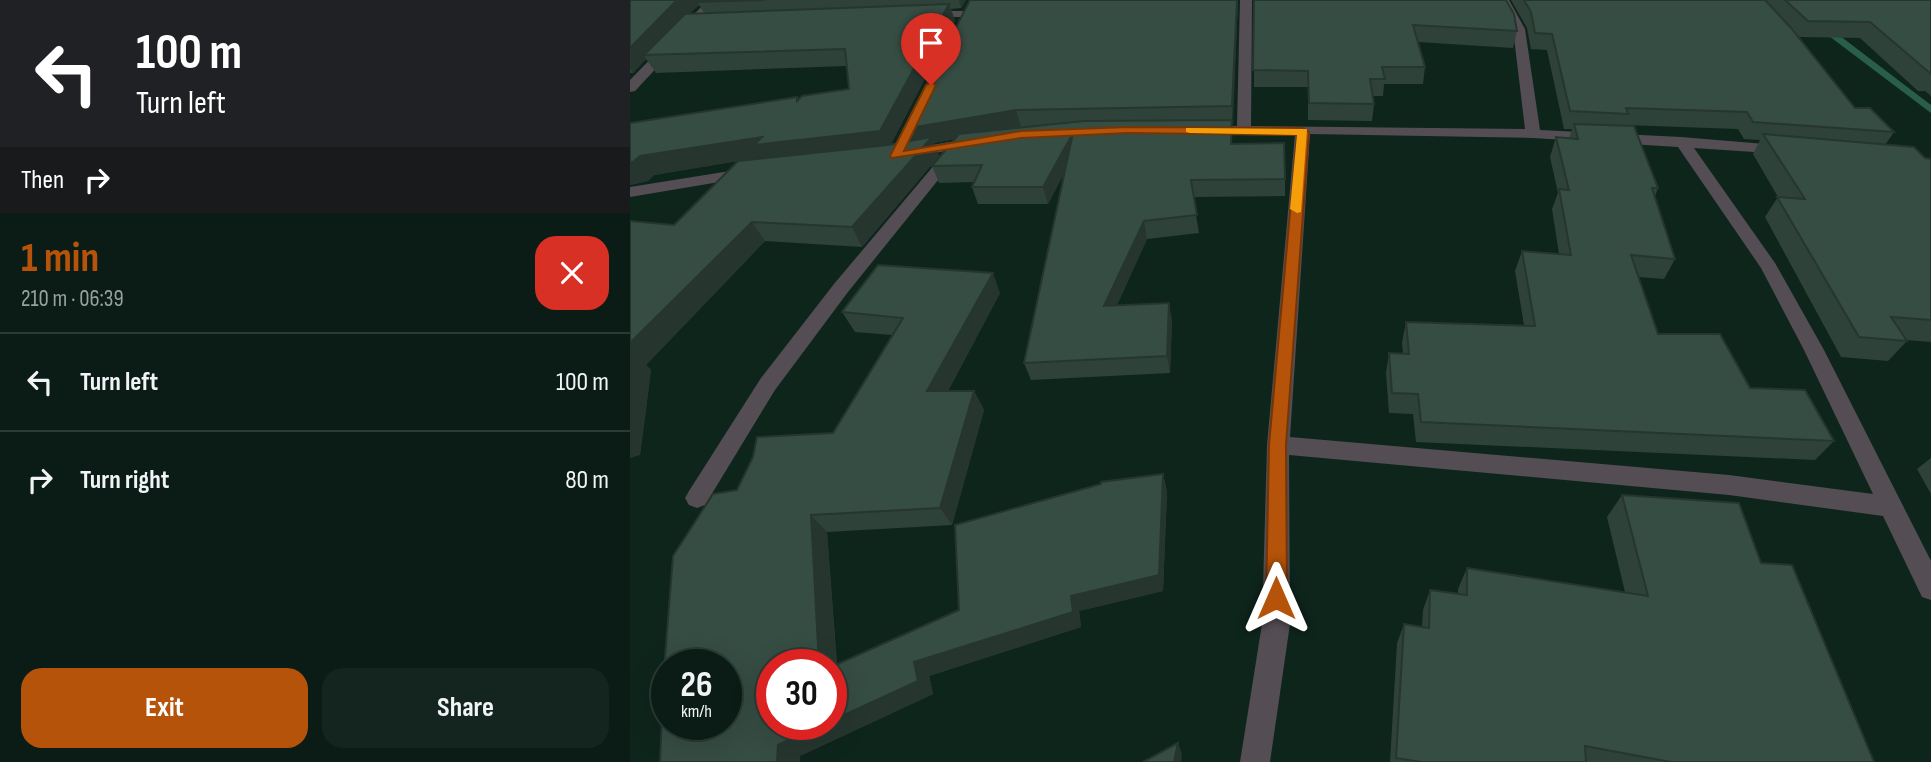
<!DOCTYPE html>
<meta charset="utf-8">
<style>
:root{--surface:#0a1c15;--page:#13251e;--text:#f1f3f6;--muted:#99a1a0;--line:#2a3a34;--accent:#b45309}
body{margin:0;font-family:"Sofia Sans Condensed",sans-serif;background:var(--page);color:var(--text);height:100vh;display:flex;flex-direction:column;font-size:26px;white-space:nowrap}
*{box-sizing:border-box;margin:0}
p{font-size:23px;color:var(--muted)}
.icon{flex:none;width:38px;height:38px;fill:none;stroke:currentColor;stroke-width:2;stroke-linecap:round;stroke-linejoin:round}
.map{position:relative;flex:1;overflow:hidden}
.drawer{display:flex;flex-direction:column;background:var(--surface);width:630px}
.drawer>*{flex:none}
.banner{background:#202124;color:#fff;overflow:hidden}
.speed{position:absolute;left:21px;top:649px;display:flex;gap:14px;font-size:35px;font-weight:700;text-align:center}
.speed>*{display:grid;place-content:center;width:91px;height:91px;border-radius:50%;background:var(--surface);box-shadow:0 7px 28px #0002,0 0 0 2px var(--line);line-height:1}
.speed small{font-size:18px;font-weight:400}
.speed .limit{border:10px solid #d22;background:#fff;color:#111}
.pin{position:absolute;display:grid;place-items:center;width:60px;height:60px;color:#fff;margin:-72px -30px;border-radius:50% 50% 50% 0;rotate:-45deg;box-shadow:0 0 7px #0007}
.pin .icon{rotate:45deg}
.me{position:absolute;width:77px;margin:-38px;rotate:0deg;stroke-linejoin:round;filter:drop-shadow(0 0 5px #0008)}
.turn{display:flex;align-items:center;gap:24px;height:147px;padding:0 21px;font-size:32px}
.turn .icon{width:91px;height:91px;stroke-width:2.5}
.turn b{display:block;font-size:49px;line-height:60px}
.then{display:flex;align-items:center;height:66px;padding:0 21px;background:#0003;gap:14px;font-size:26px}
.round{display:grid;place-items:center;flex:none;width:74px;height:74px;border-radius:21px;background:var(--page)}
.head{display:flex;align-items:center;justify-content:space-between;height:119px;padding:0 21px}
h1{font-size:42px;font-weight:700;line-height:52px;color:var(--accent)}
.cta{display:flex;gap:14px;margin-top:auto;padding:14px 21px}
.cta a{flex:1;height:80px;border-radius:21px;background:var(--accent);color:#fff;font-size:28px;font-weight:700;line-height:80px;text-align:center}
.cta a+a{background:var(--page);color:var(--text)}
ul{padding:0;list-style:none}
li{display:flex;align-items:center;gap:21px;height:98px;padding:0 21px;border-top:2px solid var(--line)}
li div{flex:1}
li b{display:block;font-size:26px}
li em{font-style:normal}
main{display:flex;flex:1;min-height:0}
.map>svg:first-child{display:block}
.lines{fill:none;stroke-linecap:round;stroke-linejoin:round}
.stream{fill:#285e4a;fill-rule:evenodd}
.minor{fill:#544d54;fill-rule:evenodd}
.wall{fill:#2e423a;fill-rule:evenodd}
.shaded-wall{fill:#26362f}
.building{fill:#364d43;stroke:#26362f;stroke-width:2;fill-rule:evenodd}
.route{fill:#b45309;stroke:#753606;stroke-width:2}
.slow{fill:#f59e0b}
</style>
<main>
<section class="drawer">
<div class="banner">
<div class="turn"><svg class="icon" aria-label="left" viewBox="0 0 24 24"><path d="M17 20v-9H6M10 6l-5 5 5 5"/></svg><div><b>100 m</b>Turn left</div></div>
<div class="then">Then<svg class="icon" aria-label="right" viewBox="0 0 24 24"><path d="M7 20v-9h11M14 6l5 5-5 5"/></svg></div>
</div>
<div class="head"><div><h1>1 min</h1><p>210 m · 06:39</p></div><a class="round" style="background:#d93025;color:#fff"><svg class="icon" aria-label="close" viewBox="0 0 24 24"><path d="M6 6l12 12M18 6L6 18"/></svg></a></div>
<ul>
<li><svg class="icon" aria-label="left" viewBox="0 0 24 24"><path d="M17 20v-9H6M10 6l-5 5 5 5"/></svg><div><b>Turn left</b></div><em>100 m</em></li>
<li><svg class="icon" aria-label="right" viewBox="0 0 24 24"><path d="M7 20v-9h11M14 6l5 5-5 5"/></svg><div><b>Turn right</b></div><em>80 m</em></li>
</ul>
<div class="cta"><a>Exit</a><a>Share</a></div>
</section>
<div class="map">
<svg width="1301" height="762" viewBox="0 0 1301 762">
<rect width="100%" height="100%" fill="#0e251c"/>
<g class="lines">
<polygon class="stream" points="1191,26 1197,26 1301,105 1301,113 1191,30"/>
<g class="minor">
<polygon points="78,0 90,0 5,91 0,92 0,80"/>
<path d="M610 0H622L621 126 895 129 883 29 867 0H879L895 29 910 130 1051 137 1160 146 1163 149 1160 152 1155 154 1064 148 1145 263 1194 350 1301 561V600L1292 597 1253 516 1099 495 659 455 660 624 640 762H610L632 624 637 445 665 134H575L568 130 575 126H607ZM680 134 903 138 1048 147 1131 268 1174 350 1243 494 1099 475 660 437Z"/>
<polygon points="294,11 337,11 343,14 337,17 290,17 290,13"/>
<polygon points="347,137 354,141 352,144 330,149 329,154 218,292 145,390 75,505 67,508 59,505 55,498 59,491 131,378 204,284 316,151 279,158 271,153 274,150"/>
<polygon points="119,168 125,170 127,173 125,176 0,197 0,187"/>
</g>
</g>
<g class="wall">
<path d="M0 0H336L331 8 321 9 325 21 261 144 279 141 608 0 602 123V144L655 179V196L563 197 569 233 517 239 487 305 542 320 540 373 401 380 394 363 434 173 418 204H348L342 187 344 182 309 183 302 166 325 139 304 143 309 156 232 247 135 241 16 365 21 370 10 455 0 221 44 225 133 159 132 157 24 175 18 181 0 185 168 100 219 89 217 66 26 73 16 59 3 73H0ZM69 5 74 13 59 14Z"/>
<polygon points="624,0 887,31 883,48 788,42 795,67 793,84 754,84 753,96 742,96 744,104 742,121 678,120 678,87 624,87"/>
<polygon points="881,0 1301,0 1301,96 1295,91 1288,91 1230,38 1169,37 1225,108 1264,132 1255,145 1295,158 1301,159 1301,342 1276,340 1277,341 1258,361 1211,357 1135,217 1148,197 1123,154 1130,140 1114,139 1108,129 994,125 1028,188 1025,196 1045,259 1034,279 1008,277 1028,334 1120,388 1204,441 1185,460 786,442 783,414 759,413 756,373 759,353 773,354 772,342 776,322 894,325 885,271 892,251 929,254 922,209 928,193 920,157 926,137 939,138 942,129 934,129 917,50 901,49 897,28"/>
<polygon points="370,293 318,391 344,391 354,410 322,525 197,532 207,664 329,610 533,474 537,492 533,591 449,611 451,627 299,676 303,694 170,756 170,762 30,762 107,490 203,433 262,335 225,332 212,312"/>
<polygon points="1301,458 1301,494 1287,469"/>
<polygon points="992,495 1131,563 1244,762 760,762 767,643 774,624 792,627 793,610 800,590 828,594 828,589 837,568 995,592 977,517"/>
</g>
<g class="shaded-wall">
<polygon points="47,0 75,0 68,2 69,5 14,55 16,59 3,73 0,68 0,48"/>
<polygon points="329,0 336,0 331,8"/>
<polygon points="607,0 608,0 603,123 602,106"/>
<polygon points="319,4 325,21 258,150 136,163 132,157 24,175 18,181 0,185 0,163 10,156 132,137 250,131"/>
<polygon points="386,110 391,127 304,143 309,156 232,247 222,227 282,147 274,129"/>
<polygon points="443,133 447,150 418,204 413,187"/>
<polygon points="514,221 517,239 479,323 474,306"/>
<polygon points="122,222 135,241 16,365 21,370 10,455 0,458 0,343"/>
<polygon points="363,273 370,293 308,410 297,391"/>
<polygon points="539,303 542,320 540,373 537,356"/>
<polygon points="344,391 354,410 322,525 310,508"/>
<polygon points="533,474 537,492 533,591 449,611 451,627 299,676 303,694 170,756 170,762 147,762 148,745 193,724 201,724 201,721 284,662 441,596"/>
<polygon points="181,515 197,532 208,685 201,680 201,665 189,665"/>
<polygon points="548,743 552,754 551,762 544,762"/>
</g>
<g class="building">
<polygon points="0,0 47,0 0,48"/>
<polygon points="70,0 135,0 68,2"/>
<polygon points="340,0 607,0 602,106 386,110 274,129"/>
<polygon points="624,0 876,0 884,14 887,31 783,25 795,67 752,67 755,79 740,79 744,104 679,103 678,71 623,70"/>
<polygon points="894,0 1135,0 1161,28 1225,108 1240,108 1264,132 1123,122 1117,112 996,108 998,114 940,111 922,34 905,33 901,12"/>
<polygon points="1155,0 1301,0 1301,74 1240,22 1178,21"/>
<polygon points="319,4 250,131 124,145 132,137 10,156 3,162 0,163 0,123 167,97 167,101 172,96 219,89 215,49 14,55 55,14"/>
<polygon points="602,120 601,144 654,143 655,179 561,180 567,215 514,221 474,306 539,303 537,356 394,363 443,133 413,187 342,187 352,165 302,166 329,134 454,121"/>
<polygon points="944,124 1004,126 1028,188 1022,188 1045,259 1001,255 1028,334 1090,334 1120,388 1175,390 1204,441 791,422 788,394 762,393 759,353 779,354 776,322 905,326 892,251 941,255 929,189 939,190 926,137 948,139"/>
<polygon points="1133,134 1284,147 1295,158 1301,159 1301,320 1261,317 1277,341 1229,337 1147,197 1175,199"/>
<polygon points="302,137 222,227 122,222 0,343 0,221 44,225 108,161 258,145"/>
<path d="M248 265 363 273 297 391H344L310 508 181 515 189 665H142V724H193L148 745 147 762H30L34 670 43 556 83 494 107 490 123 457 127 437 203 433 273 318 212 312ZM37 665H96V724H37Z"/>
<polygon points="0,350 2,351 0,366"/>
<polygon points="533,474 529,575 441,596 443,612 284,662 288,681 201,721 201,667 329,610 325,525 471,484 471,482"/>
<polygon points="992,495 1109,503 1131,563 1162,565 1244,762 1041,762 955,746 956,762 791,762 766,758 774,624 799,628 800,590 837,595 837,568 1018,596"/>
<polygon points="548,743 544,762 513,762"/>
</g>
<polygon class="route" points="301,82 306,85 274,151 391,131 498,127 673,128 679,132 656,445 657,598 654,605 646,608 639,605 636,598 639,445 667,135 498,133 391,138 262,158 260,156 296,85"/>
<polygon class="slow" points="556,128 677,129 671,212 667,213 660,209 667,135 560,133 556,132"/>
</svg>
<div class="speed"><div>26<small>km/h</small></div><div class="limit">30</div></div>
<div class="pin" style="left:301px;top:85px;background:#d93025"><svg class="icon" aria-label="arrive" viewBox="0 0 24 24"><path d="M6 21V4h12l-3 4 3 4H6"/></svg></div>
<svg class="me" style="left:646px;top:598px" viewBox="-20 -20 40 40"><path d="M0-17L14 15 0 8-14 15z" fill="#b45309" stroke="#fff" stroke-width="4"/></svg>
</div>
</main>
